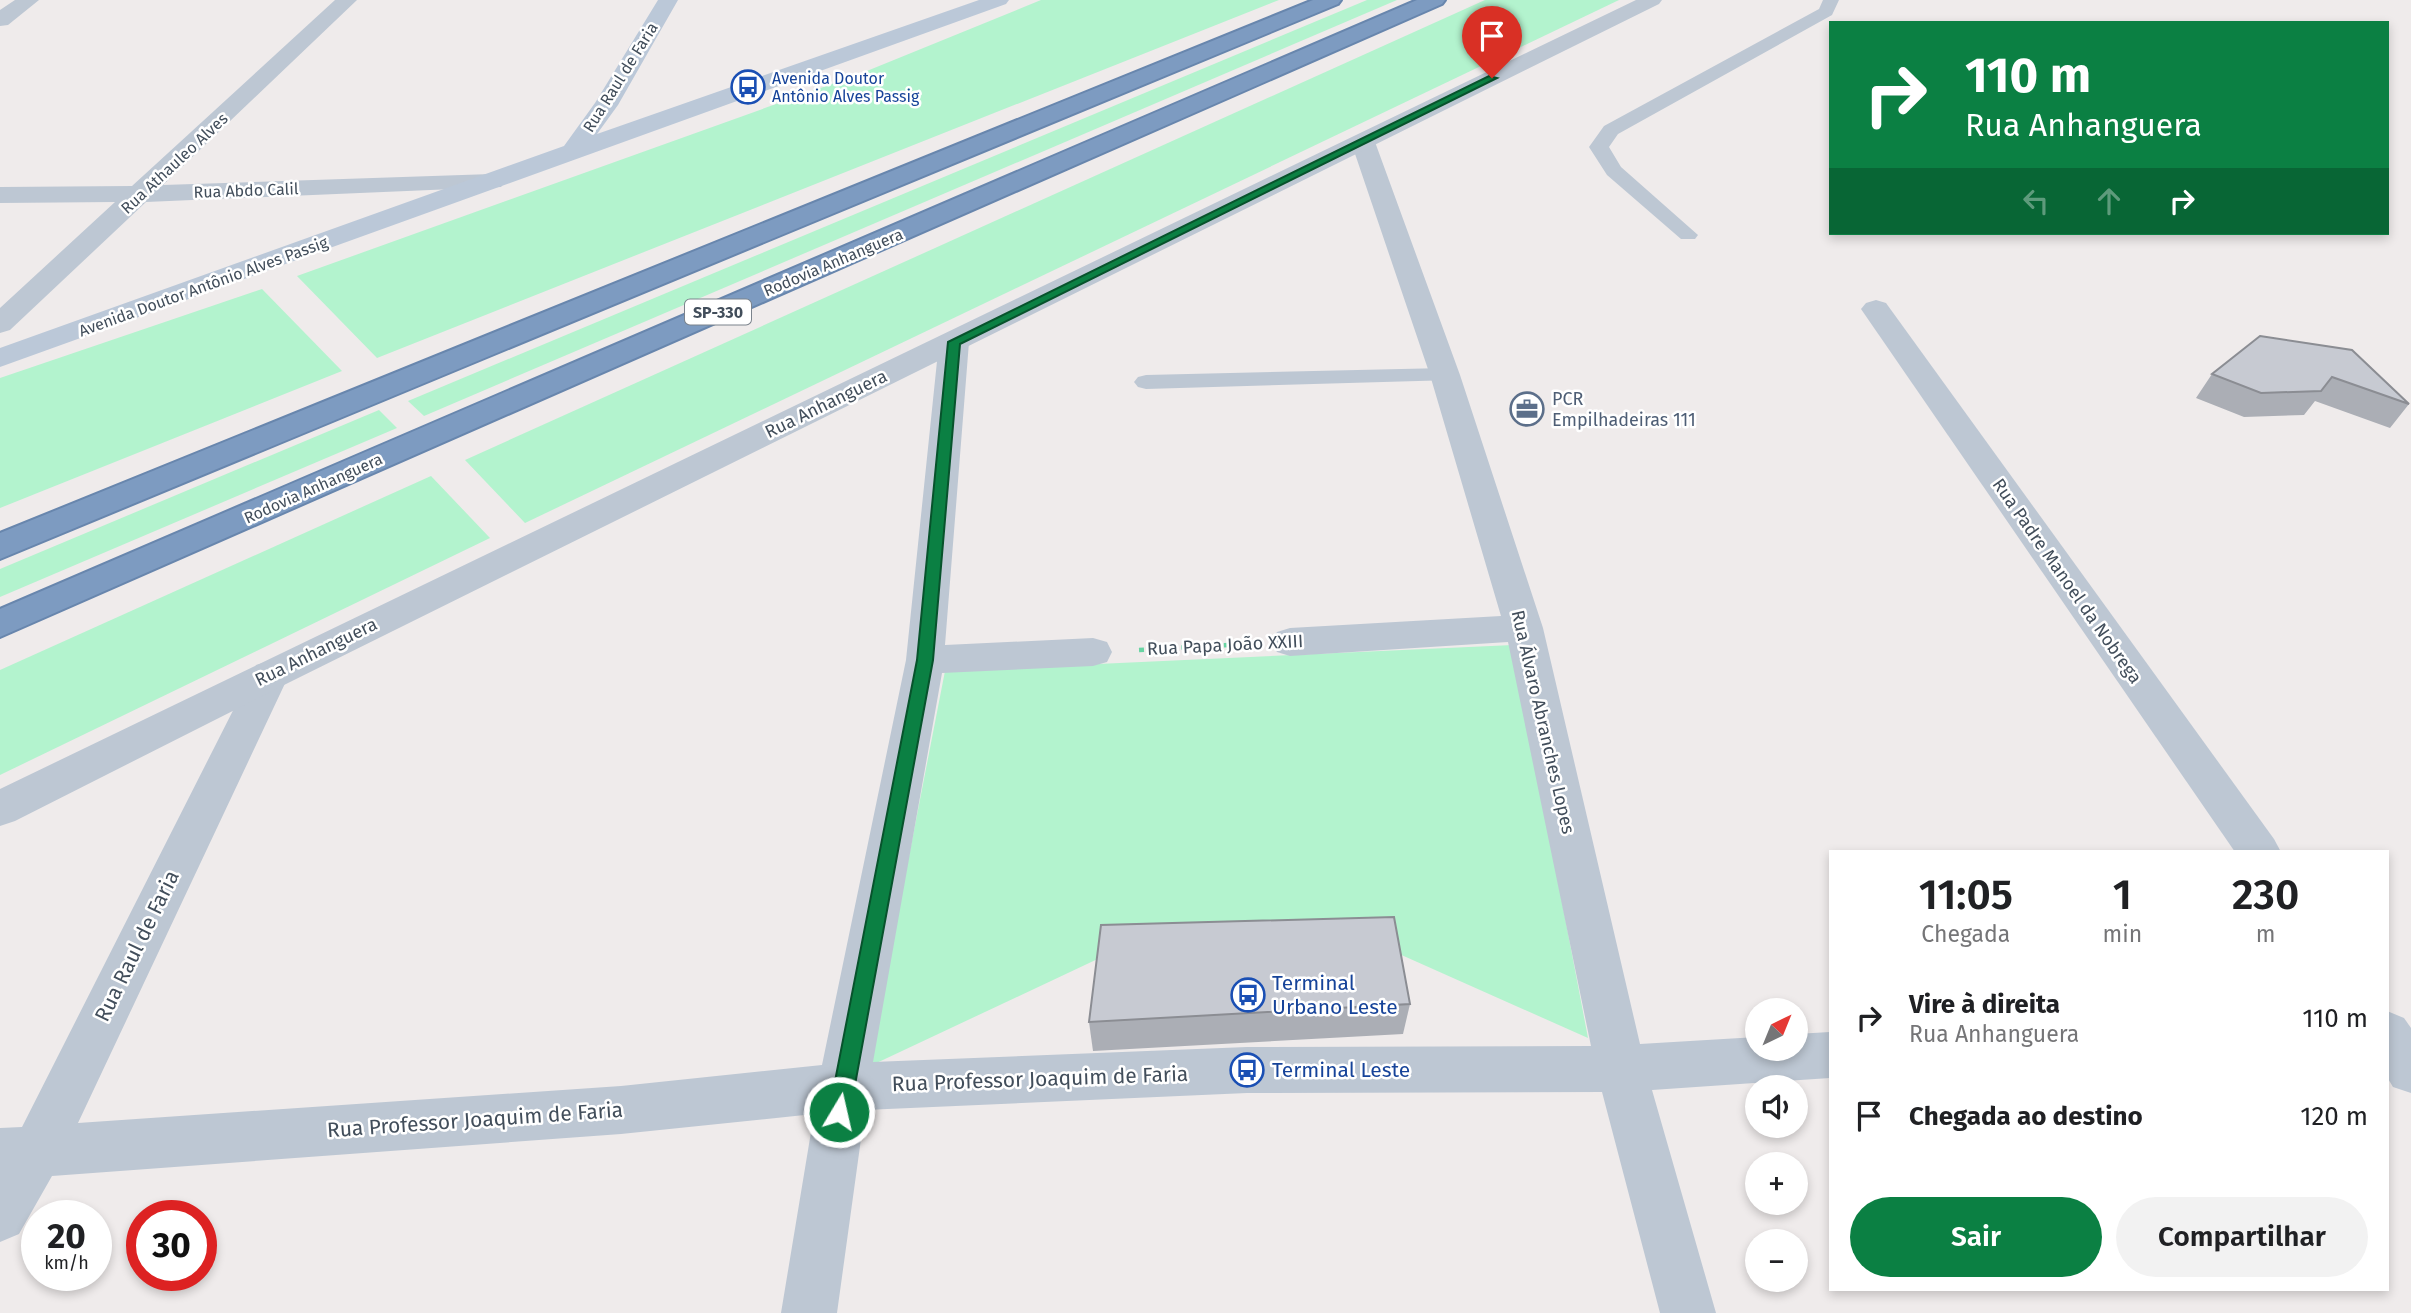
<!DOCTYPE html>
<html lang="pt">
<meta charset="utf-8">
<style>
:root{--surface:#fff;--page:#f2f2f2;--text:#202124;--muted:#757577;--accent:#0b8043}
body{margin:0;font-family:"Fira Sans",sans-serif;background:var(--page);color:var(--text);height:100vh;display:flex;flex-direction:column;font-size:26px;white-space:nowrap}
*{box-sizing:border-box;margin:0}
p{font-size:23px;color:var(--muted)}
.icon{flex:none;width:38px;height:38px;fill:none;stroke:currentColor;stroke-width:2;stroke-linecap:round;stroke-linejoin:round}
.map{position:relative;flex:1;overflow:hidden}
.sheet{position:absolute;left:1829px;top:850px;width:560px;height:441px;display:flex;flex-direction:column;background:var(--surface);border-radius:0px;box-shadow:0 4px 10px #0003}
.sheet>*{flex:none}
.guide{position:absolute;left:1829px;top:21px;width:560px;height:214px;border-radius:0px;box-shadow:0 4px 10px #0003;background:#0b8043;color:#fff;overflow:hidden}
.needle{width:46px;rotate:43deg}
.controls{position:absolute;left:1745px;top:998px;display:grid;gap:14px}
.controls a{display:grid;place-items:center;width:63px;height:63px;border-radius:50%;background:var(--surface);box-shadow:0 4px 10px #0003;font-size:35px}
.speed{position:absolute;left:21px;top:1200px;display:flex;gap:14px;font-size:35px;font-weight:700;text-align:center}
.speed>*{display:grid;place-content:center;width:91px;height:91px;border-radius:50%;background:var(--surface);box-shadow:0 4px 10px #0003;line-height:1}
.speed small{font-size:18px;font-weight:400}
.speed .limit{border:10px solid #d22;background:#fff;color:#111}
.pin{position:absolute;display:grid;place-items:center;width:60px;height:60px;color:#fff;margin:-72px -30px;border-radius:50% 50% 50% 0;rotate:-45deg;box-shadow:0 0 7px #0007}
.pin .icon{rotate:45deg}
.me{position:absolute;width:77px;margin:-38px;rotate:9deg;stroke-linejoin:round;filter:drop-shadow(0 0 5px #0008)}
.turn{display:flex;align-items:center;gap:24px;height:147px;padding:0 21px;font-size:32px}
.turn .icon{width:91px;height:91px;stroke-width:2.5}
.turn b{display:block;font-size:49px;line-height:60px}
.lanes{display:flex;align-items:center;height:66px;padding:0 21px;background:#0003;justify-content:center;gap:35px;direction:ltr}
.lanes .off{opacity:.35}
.eta{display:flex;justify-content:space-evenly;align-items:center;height:119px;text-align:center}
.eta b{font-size:42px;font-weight:600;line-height:49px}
.button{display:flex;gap:14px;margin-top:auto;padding:14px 21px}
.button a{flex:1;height:80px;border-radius:42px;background:var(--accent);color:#fff;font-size:28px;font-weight:600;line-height:80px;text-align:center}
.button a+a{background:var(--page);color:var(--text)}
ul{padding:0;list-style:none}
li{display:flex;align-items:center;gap:21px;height:98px;padding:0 21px}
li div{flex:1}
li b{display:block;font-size:26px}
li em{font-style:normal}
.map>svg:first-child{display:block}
.green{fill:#b3f3ce}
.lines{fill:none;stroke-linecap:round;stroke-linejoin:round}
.motorway-casing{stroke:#6886ad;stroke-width:4}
.path{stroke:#68d4a3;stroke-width:4.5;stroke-dasharray:5 3.5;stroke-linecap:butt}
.service{fill:#bdc7d3;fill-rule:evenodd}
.minor{fill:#bdc7d3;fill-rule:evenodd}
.tertiary{fill:#bdc7d3;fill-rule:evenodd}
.secondary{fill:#bbc8d8;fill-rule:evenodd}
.motorway{fill:#7d9bc1;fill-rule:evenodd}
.wall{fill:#abaeb5}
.building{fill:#c7cad2;stroke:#8b8d93;stroke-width:2}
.route{fill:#0b8043;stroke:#07532c;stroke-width:2}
.labels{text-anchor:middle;stroke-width:5;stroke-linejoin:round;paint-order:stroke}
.far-street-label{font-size:16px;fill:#424e5b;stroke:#fff}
.far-transit-label{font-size:16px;fill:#164399;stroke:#fff;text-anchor:start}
.shield{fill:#fff;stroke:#7b838c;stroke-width:2}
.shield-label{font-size:16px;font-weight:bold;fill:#424e5b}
.service-label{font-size:18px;fill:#4e5e75;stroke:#fff;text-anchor:start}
.street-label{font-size:18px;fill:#424e5b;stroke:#fff}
.near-street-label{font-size:21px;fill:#424e5b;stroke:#fff}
.near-transit-label{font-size:21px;fill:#164399;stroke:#fff;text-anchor:start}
</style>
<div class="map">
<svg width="2411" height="1313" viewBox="0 0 2411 1313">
<rect width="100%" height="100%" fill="#efebeb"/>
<g class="green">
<polygon points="1041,0 1279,0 377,358 297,276 857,75"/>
<polygon points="1367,0 1397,0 424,416 408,401"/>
<polygon points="1485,0 1619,0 525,523 465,460"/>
<polygon points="262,289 342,371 0,508 0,378"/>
<polygon points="379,410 397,428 0,597 0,569"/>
<polygon points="431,476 490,538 0,775 0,670"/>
<polygon points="1513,645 1588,1038 1388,949 1104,956 868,1067 945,671"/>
</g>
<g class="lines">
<defs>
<g id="motorway">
<polygon points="1313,0 1341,0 1338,4 0,559 0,533"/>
<polygon points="1417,0 1445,0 1442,4 0,637 0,609"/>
</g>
</defs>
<use href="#motorway" class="motorway-casing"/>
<polyline class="path" points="1139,650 1246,644"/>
<g class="service">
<polygon points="1823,0 1839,0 1832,15 1618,134 1609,147 1621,167 1698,235 1695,239 1681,239 1607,175 1589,147 1604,126 1819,9"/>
<polygon points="1445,368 1453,370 1457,375 1453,380 1146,389 1138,387 1134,382 1138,377 1146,375"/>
</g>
<g class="minor">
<polygon points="15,0 39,0 8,25 0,26 0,10"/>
<polygon points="335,0 357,0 163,185 492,174 501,177 505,182 501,187 146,202 10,330 0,333 0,308 115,202 0,203 0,187 132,186"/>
<polygon points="1363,135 1372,137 1375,142 1460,375 1543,628 1640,1044 1757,1037 1757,1048 1796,1048 1796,1034 1830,1032 1830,1078 1652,1090 1716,1313 1660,1313 1602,1092 1247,1093 865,1110 837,1313 781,1313 814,1114 621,1134 52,1176 19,1234 0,1242 0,1128 22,1127 251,675 256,665 270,661 284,665 289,675 78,1123 621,1086 822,1065 906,660 939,342 943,336 954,333 965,336 969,342 945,645 1093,638 1107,642 1112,652 1107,662 1093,666 942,673 873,1062 1247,1047 1591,1046 1508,642 1290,656 1277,652 1271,642 1277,632 1290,628 1501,616 1430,375 1351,142 1354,137"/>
<polygon points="1876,300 1886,303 2274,839 2281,852 2235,852 1861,309 1866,303"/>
<polygon points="2387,1011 2404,1018 2411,1028 2411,1093 2393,1087 2387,1077"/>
</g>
<polygon class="tertiary" points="1636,0 1662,0 1659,4 284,685 15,821 0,826 0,789"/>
<polygon class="secondary" points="658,0 678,0 618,105 597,134 979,0 1009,0 1006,4 0,367 0,348 564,146 595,103"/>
<use href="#motorway" class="motorway"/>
</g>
<g class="wall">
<polygon points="2260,336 2409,404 2390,428 2315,401 2304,415 2244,417 2196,398 2212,374"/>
<polygon points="1410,1004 1403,1034 1093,1051 1089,1022"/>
</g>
<g class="building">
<polygon points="2260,336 2352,350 2409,404 2332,377 2321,391 2261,393 2212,374"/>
<polygon points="1394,917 1410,1004 1089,1022 1101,925"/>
</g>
<polygon class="route" points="1489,76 1497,78 960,344 933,660 850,1112 847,1119 839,1122 832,1119 829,1112 917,660 948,342"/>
<defs>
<symbol id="bus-ring" viewBox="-11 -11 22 22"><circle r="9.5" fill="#fff" stroke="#1a4fb4" stroke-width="1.5"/><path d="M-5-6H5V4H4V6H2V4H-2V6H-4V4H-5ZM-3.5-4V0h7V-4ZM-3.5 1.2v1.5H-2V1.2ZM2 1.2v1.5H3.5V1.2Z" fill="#1a4fb4"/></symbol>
<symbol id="office-ring" viewBox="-11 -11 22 22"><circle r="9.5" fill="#fff" stroke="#5c6f8a" stroke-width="1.5"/><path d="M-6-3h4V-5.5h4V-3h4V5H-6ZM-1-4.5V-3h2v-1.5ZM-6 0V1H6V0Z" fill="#5c6f8a"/></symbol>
</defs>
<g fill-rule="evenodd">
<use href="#bus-ring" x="729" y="68" width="38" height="38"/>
<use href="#office-ring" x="1508" y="390" width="38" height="38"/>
<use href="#bus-ring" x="1229" y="976" width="38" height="38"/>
<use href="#bus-ring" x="1228" y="1051" width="38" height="38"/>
</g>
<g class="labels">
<g class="far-street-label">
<text transform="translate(620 77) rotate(-58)" y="6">Rua Raul de Faria</text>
<text transform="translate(174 163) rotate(-43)" y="6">Rua Athauleo Alves</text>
<text transform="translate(246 190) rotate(-2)" y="6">Rua Abdo Calil</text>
<text transform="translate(833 262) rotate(-23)" y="6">Rodovia Anhanguera</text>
<text transform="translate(203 286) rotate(-20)" y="6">Avenida Doutor Antônio Alves Passig</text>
<text transform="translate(313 488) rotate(-24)" y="6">Rodovia Anhanguera</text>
</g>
<g class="far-transit-label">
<text x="772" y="84">Avenida Doutor<tspan x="772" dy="18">Antônio Alves Passig</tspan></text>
</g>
<rect class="shield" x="685" y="299.5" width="66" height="25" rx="5"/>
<g class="shield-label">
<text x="718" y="318">SP-330</text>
</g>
<g class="service-label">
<text x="1552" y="405">PCR<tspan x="1552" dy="21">Empilhadeiras 111</tspan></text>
</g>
<g class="street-label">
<text transform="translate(826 404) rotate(-26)" y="6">Rua Anhanguera</text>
<text transform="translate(2067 581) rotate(55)" y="6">Rua Padre Manoel da Nobrega</text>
<text transform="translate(1225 645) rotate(-3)" y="6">Rua Papa João XXIII</text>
<text transform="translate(316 652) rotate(-26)" y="6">Rua Anhanguera</text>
<text transform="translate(1543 722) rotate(77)" y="6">Rua Álvaro Abranches Lopes</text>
</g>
<g class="near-street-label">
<text transform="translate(137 946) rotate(-64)" y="7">Rua Raul de Faria</text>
<text transform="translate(1040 1079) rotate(-2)" y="7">Rua Professor Joaquim de Faria</text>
<text transform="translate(475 1120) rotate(-4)" y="7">Rua Professor Joaquim de Faria</text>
</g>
<g class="near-transit-label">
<text x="1272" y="990">Terminal<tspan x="1272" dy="24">Urbano Leste</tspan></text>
<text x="1272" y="1077">Terminal Leste</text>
</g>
</g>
</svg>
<div class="controls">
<a><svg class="needle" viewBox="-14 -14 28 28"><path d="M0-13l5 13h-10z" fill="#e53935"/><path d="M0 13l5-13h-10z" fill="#757577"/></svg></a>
<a><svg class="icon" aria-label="sound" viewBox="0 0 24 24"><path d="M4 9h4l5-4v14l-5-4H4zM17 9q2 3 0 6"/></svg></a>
<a>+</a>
<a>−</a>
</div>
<div class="speed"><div>20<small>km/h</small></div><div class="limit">30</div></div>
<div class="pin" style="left:1492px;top:78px;background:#d93025"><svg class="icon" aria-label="arrive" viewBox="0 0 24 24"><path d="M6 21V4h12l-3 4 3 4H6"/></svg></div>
<svg class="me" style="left:839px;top:1112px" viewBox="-20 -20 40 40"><circle r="17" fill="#0b8043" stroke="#fff" stroke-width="3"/><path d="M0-11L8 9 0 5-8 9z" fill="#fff"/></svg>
<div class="guide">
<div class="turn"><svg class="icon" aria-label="right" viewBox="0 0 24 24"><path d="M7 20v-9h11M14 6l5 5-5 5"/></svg><div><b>110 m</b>Rua Anhanguera</div></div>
<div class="lanes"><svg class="icon off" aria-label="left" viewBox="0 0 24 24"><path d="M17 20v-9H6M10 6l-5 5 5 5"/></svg><svg class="icon off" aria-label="ahead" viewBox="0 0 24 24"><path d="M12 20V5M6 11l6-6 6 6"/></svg><svg class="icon" aria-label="right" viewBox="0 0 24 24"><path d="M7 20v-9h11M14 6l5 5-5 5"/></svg></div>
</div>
<section class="sheet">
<div class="eta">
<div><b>11:05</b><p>Chegada</p></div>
<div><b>1</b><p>min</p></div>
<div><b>230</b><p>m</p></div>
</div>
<ul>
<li><svg class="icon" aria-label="right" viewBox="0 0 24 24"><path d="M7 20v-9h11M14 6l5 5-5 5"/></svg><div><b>Vire à direita</b><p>Rua Anhanguera</p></div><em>110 m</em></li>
<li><svg class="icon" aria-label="arrive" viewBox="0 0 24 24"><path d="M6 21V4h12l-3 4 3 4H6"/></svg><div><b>Chegada ao destino</b></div><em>120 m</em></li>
</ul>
<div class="button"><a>Sair</a><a>Compartilhar</a></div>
</section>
</div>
